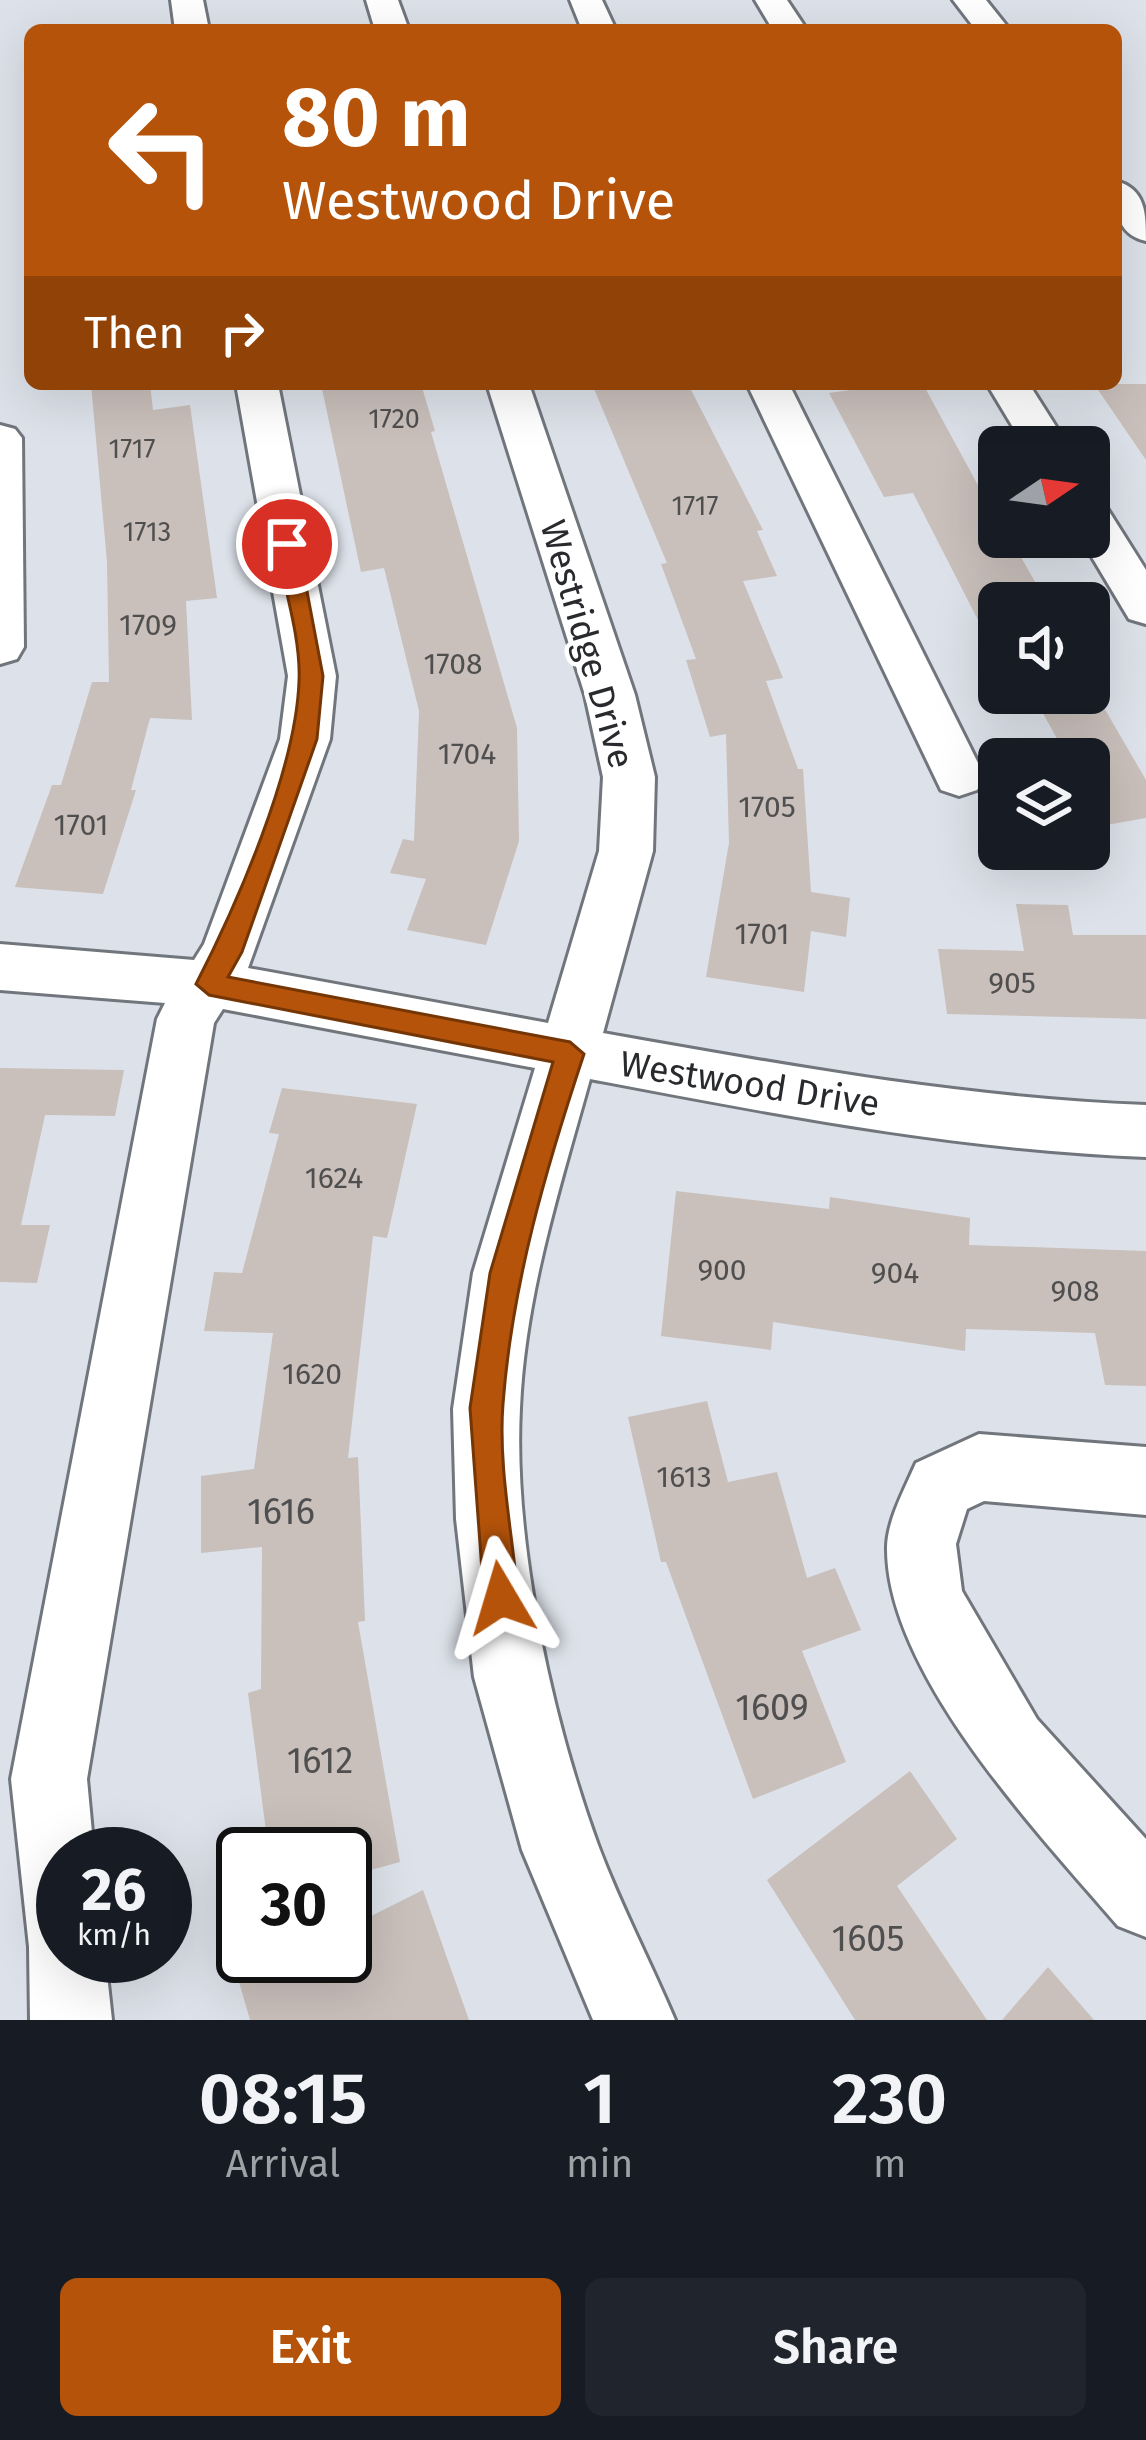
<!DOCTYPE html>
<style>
:root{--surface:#171b24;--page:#20242c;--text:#f1f3f6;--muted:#9ea1a6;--accent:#b45309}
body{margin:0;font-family:"Fira Sans",sans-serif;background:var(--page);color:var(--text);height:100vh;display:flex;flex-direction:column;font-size:45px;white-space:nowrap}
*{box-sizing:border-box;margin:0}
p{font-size:39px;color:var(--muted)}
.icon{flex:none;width:66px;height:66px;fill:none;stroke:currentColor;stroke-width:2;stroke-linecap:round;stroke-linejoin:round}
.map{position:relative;height:2020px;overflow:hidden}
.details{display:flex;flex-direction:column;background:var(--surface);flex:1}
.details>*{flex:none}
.guide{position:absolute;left:24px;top:24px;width:1098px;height:366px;border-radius:18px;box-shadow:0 12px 48px #0002;background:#b45309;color:#fff;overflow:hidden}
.needle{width:78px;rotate:77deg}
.buttons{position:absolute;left:978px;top:426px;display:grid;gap:24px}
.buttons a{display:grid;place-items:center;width:132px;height:132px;border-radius:18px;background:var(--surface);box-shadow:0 12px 48px #0002;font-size:60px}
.speed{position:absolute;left:36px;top:1827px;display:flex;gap:24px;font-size:60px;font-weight:700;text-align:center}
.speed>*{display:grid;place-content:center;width:156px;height:156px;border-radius:50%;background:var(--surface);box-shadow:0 12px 48px #0002;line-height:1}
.speed small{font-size:30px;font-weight:400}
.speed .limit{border:6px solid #111;border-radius:18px;background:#fff;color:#111}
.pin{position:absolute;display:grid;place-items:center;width:102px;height:102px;color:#fff;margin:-51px;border:6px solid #fff;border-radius:50%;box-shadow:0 3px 12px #0007}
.me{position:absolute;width:132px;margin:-66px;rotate:353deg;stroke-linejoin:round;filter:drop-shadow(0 0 9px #0008)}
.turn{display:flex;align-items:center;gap:42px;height:252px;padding:0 60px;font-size:54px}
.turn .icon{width:156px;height:156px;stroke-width:2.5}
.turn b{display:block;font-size:84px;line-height:102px}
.then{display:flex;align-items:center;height:114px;padding:0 60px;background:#0003;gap:24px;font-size:45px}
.eta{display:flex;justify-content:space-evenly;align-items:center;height:204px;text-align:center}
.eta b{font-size:72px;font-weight:600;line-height:84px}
.primary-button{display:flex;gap:24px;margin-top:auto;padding:24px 60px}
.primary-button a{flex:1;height:138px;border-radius:18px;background:var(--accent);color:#fff;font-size:48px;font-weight:600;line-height:138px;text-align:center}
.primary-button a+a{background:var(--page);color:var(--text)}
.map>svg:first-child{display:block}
.building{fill:#c9bfbb}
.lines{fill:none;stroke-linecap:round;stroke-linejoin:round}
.minor-casing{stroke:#71767d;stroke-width:6}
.minor{fill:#fff;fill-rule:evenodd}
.route{fill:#b45309;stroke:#753606;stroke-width:3}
.labels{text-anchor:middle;stroke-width:9;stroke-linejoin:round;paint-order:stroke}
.far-number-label{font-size:27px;fill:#504f50}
.number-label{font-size:30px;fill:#504f50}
.street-label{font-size:36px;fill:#282a2d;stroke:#fff}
.near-number-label{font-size:36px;fill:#504f50}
</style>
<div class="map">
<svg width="1146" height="2020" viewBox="0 0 1146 2020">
<rect width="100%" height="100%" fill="#dde2ea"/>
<g class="building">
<polygon points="91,384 150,384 153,410 190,405 217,598 186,601 192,720 150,718 131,790 136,790 103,894 15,887 52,785 61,785 92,682 109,682 107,562"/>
<polygon points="321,384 421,384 435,431 431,432 517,728 519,841 486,945 407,930 426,879 390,873 403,839 414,841 419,711 384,568 361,572"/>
<polygon points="592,384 688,384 763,530 757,531 777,576 743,581 783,678 766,681 798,769 803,769 811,892 850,898 846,937 811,931 804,992 706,977 729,843 726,734 710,737 686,660 696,659 661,564 667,563"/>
<polygon points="892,384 923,384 999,524 999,537 1013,543 1047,603 999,603 999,661 913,493 884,497 829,393"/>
<polygon points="1094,384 1146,384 1146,460"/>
<polygon points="1089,682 1146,780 1146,818 1089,828 1089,759 1068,759 1032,693 1089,693"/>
<polygon points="1016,904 1068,905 1073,935 1146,935 1146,1019 947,1014 938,949 1024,951"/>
<polygon points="0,1068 124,1070 115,1116 45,1115 21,1225 50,1225 37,1283 0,1282"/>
<polygon points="282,1088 417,1104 387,1238 373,1236 348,1458 358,1457 365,1621 358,1622 400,1862 345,1877 345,1854 269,1854 248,1693 261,1689 262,1547 201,1553 201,1476 254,1469 273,1333 204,1331 214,1272 242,1273 279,1134 269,1133"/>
<polygon points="676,1191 829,1209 830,1197 970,1218 969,1245 1146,1251 1146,1386 1105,1385 1095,1333 966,1329 965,1351 773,1322 771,1350 661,1336"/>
<polygon points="707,1401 728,1482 777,1472 807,1578 835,1568 861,1630 802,1651 846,1762 753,1799 666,1562 661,1562 628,1417"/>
<polygon points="910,1771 957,1839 897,1886 987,2020 855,2020 767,1880"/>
<polygon points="423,1890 469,2020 250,2020 239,1982 291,1956 345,1956 345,1929"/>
<polygon points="1048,1967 1094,2020 1002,2020"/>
</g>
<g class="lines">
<defs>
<g id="minor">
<polygon points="171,0 203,0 209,30 175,30"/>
<polygon points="366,0 398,0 409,30 375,30"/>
<polygon points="570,0 602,0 616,30 582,30"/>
<polygon points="755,0 787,0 807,30 773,30"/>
<polygon points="953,0 986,0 1010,30 976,30"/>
<path d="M1116 181C1146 189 1146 214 1146 241 1115 234 1116 208 1116 181Z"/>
<path d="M236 384H278L336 676 330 739 248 968 548 1023 599 851 603 777 585 695 487 384H529L635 695 655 777 653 851 603 1033C783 1065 963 1098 1146 1105V1157C958 1150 774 1114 590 1079 560 1187 525 1295 520 1408 513 1542 552 1719 598 1845 620 1904 650 1961 675 2020H593L522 1850 474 1677 456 1519 453 1409 473 1273 535 1068 223 1009 214 1023 87 1779 94 1854H63V1956H105L112 2020H30L29 1947 11 1779 157 1019 165 1003 0 990V944L194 960 204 944 280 739 288 676Z"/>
<polygon points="747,384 789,384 985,777 977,790 959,796 941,790"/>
<polygon points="987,384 1029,384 1069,447 1025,447"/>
<polygon points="0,425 15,429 22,438 24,647 17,659 0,664"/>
<polygon points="1089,500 1105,505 1146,570 1146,624 1129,619 1080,537 1089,537"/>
<path d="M979 1434 1146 1447V1515L984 1501 967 1509 956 1544 962 1591 1037 1719 1146 1839V1937L1118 1926C1039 1834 888 1675 887 1550 886 1523 905 1488 916 1463Z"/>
</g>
</defs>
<use href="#minor" class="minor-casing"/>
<use href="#minor" class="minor"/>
</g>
<path class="route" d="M287 537 298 544 323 676 317 739 242 952 228 977 570 1042 584 1054C546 1168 512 1284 503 1404 498 1467 513 1536 518 1598L513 1610 501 1615 489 1610 484 1598 470 1408 490 1273 553 1062 209 995 196 984C237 904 296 770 299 681 301 638 284 587 276 544Z"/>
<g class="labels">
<g class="far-number-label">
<text x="394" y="428">1720</text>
<text x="132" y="458">1717</text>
<text x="695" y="515">1717</text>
<text x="147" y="541">1713</text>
</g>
<g class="number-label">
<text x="148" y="635">1709</text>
<text x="453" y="674">1708</text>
<text x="467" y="764">1704</text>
<text x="767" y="817">1705</text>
<text x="81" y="835">1701</text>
<text x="762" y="944">1701</text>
<text x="1012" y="993">905</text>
<text x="334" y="1188">1624</text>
<text x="722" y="1280">900</text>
<text x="895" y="1283">904</text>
<text x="1075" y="1301">908</text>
<text x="312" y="1384">1620</text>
<text x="684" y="1487">1613</text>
</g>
<g class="street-label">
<text transform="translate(588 644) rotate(74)" y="13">Westridge Drive</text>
<text transform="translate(750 1083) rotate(9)" y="13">Westwood Drive</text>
</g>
<g class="near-number-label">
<text x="281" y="1524">1616</text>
<text x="772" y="1720">1609</text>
<text x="320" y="1773">1612</text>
<text x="868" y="1951">1605</text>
</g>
</g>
</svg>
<div class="buttons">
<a><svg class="needle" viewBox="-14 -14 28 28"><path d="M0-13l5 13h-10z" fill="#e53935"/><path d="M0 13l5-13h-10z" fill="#9ea1a6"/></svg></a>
<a><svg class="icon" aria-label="sound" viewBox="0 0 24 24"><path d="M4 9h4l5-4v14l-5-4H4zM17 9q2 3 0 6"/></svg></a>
<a><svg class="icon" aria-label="layers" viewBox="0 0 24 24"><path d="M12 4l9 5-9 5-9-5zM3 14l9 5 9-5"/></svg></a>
</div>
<div class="speed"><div>26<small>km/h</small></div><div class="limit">30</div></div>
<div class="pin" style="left:287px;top:544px;background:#d93025"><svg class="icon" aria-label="arrive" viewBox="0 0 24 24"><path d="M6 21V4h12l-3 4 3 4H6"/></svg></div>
<svg class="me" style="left:501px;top:1598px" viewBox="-20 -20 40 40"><path d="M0-17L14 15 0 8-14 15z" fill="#b45309" stroke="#fff" stroke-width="4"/></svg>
<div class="guide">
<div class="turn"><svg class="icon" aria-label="left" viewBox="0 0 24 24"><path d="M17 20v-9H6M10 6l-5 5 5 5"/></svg><div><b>80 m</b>Westwood Drive</div></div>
<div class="then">Then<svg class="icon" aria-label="right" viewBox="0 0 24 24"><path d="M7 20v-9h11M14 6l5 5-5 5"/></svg></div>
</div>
</div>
<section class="details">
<div class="eta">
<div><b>08:15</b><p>Arrival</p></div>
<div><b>1</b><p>min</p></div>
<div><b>230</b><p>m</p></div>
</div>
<div class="primary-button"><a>Exit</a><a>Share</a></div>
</section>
